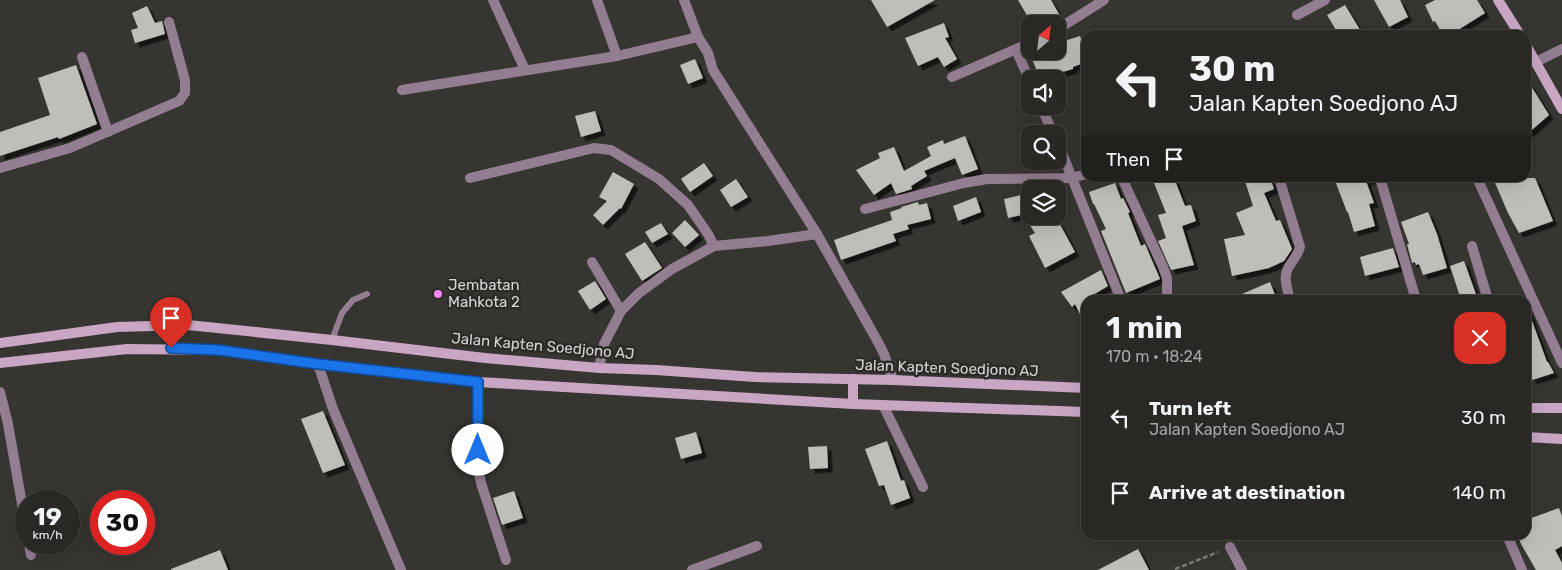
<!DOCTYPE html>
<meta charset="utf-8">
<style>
:root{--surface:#292825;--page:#353432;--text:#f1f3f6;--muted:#a5a6a7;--line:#454442}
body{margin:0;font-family:Rubik,sans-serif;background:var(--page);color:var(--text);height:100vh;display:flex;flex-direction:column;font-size:19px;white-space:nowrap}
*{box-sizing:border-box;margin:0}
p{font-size:16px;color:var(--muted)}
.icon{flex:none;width:28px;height:28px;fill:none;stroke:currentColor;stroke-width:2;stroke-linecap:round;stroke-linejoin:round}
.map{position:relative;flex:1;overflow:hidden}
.drawer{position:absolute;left:1081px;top:295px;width:450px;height:245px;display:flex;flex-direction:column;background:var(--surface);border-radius:15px;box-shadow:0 5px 20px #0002,0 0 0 1px var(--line)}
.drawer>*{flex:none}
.banner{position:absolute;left:1081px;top:30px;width:450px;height:152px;border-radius:15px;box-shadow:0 5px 20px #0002,0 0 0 1px var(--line);background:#292825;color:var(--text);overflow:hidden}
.needle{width:32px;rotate:28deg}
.tools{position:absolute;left:1021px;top:15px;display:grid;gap:10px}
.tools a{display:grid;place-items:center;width:45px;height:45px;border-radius:10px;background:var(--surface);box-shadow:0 5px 20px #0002,0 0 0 1px var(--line);font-size:25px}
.speed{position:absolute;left:15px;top:490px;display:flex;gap:10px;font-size:25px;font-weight:700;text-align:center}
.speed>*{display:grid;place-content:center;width:65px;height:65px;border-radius:50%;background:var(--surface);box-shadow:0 5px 20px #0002,0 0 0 1px var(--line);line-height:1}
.speed small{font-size:12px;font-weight:400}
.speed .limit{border:8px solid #d22;background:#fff;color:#111}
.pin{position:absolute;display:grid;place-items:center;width:42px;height:42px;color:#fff;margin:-51px -21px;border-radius:50% 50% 50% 0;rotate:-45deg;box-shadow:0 0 5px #0007}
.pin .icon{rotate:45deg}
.me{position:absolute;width:55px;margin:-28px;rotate:0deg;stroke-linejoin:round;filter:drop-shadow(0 0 4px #0008)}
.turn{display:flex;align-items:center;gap:18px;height:105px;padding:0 25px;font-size:22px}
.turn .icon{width:65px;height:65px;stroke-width:2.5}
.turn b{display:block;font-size:35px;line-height:42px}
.then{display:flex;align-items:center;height:48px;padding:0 25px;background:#0003;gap:10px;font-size:19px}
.round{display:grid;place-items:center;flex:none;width:52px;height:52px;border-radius:15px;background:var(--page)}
.overview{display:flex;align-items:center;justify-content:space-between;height:85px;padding:0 25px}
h1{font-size:30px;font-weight:700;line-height:38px}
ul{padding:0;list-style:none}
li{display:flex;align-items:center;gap:15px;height:75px;padding:0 25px}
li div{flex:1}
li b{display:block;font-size:19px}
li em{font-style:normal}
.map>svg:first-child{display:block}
.building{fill:#bfbeb8;filter:url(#shadow)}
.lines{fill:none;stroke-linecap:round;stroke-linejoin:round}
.path{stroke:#7b7976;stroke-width:2.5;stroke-dasharray:5 2.5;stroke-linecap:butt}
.lane{stroke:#937d91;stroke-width:6}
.street{stroke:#937d91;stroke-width:10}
.secondary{stroke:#c8a6c4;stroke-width:10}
.route-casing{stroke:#114b97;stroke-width:12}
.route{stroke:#1a73e8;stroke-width:9}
.poi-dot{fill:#f589ef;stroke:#2d2b27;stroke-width:2}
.labels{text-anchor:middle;stroke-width:5;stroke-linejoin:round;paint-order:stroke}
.poi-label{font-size:15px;fill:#d6d5d3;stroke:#2d2b27;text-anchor:start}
.street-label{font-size:15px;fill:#d6d5d3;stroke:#2d2b27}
</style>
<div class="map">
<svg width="1562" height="570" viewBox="0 0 1562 570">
<defs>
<filter id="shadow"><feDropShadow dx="4.5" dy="4.5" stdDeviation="0" flood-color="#0009"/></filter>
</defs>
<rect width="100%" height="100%" fill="#373531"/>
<g class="building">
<polygon points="871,0 935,0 887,27"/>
<polygon points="1018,0 1051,0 1060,16 1046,24 1032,24"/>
<polygon points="1374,0 1400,0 1408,17 1389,27"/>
<polygon points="1435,0 1477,0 1485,13 1450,35 1443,35 1435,21 1433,22 1425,5"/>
<polygon points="1345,5 1363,35 1339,35 1327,15"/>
<polygon points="147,6 155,23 162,21 165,34 135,43 131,30 138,28 132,13"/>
<polygon points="944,23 949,37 945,38 957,59 944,67 938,57 918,66 905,38"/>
<polygon points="1080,36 1086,54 1086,62 1073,67 1073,69 1055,74 1057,79 1040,79 1029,51 1058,51 1058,43"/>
<polygon points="695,59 703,78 688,84 680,65"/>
<polygon points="76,65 97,124 59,139 58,137 0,156 0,132 50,115 38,78"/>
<polygon points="1526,78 1549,115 1526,135"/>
<polygon points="595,111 601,131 581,137 575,116"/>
<polygon points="965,136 978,169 962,175 955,158 924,171 927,176 911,186 912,189 896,194 891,183 874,195 856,170 880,158 878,153 894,147 904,171 931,156 927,147 943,140 944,144"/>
<polygon points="704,163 713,176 690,192 681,179"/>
<polygon points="613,172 634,184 621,209 620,208 603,225 593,215 607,201 599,197"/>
<polygon points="1152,178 1174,178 1185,206 1191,205 1196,221 1182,226 1194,265 1171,270 1158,241 1166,238 1158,215 1166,213"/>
<polygon points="1244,178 1270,178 1274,189 1264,193 1276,221 1280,220 1292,249 1284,261 1269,268 1232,276 1224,239 1245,235 1236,213 1253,206"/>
<polygon points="1334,178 1370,178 1370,180 1366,181 1374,203 1369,204 1375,226 1354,232 1348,212 1347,212"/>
<polygon points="1493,178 1535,178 1553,221 1519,233 1508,213"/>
<polygon points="736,179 748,197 731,207 720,190"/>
<polygon points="1115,183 1121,199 1123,198 1130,212 1128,213 1141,246 1145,244 1160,279 1126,293 1101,231 1106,229 1094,204 1093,204 1089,192"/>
<polygon points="1030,193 1030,213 1008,218 1004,199"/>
<polygon points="976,197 981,212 958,221 953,206"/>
<polygon points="918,202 919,205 927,203 931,219 907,225 909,229 893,234 896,241 841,260 834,240 892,220 890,212 902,208 901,207"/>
<polygon points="1428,212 1437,234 1447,268 1423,275 1419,264 1416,265 1415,262 1412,263 1407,244 1409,244 1401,222"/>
<polygon points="1024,216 1043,216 1049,225 1058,221 1075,252 1045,268 1029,236 1035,233"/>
<polygon points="685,220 699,235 685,247 672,233"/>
<polygon points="661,223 668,234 652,243 645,232"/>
<polygon points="645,242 662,268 642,281 625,254"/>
<polygon points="1393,248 1399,267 1365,276 1360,257"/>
<polygon points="1464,261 1478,300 1461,300 1450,266"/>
<polygon points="1101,270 1108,286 1086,299 1086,326 1075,304 1072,307 1061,292"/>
<polygon points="595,281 606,299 590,310 578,291"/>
<polygon points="1270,282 1277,300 1228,300"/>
<polygon points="1526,310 1528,310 1547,362 1548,362 1554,373 1532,380 1528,362 1526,362"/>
<polygon points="323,411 345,465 323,473 301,419"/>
<polygon points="696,432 702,453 681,459 675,438"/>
<polygon points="887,441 901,481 904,480 910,498 891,505 884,485 879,486 865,449"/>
<polygon points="827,446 828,468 810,469 808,447"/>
<polygon points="514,491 523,518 502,525 493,498"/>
<polygon points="1559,508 1562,516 1562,546 1555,550 1562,563 1562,570 1536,570 1521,544 1518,535 1526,535 1526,520"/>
<polygon points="1138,549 1149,570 1098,570"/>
<polygon points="220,550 228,570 171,570 171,569"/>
</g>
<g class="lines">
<polyline class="path" points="1175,569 1218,552"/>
<polyline class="lane" points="332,340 342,313 353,300 367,294"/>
<g class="street">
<polyline points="493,0 525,70"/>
<polyline points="597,0 617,56"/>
<polyline points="684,0 698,37 708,53 713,70 817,234 878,342 884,354 893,380"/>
<polyline points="1297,15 1325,0"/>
<polyline points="1058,29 1104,0"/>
<polyline points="1016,50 1030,81"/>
<polyline points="82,57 108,132"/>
<polyline points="1536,62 1562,49"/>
<polyline points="952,77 1030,43"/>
<polyline points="402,90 617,56 698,37"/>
<polyline points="1041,106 1053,134"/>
<polyline points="1058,143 1121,300"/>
<polyline points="0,168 70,148 179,101 185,93 185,80 169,22"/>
<polyline points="470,178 594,148 611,150 659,179 688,205 708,234 714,246"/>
<polyline points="1122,178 1163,267 1167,278 1167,300"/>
<path d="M1279 178 1300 247C1298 254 1294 259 1290 265 1282 276 1287 287 1290 300"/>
<polyline points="1380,178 1416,300"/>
<polyline points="1477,178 1562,363"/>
<polyline points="865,209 964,183 987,179 1072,178 1086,174"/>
<polyline points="1472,246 1488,300"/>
<polyline points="592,262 621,311"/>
<polyline points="318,364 333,409 401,570"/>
<polyline points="599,368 604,344 621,311 639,293 672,269 714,246 768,241 817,234"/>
<polyline points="478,382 478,467 481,483 506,560"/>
<polyline points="0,392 8,424 26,527"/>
<polyline points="883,405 923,487"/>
<polyline points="1507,535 1522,570"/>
<polyline points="29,544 31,555"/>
<polyline points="1230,547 1242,570"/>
<polyline points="692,570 757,546"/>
</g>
<g class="secondary">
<polyline points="1498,0 1520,35"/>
<polyline points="1526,45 1562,109"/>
<polyline points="0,343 117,327 188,325 332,340 485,358 599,368 656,370 755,377 893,380 1086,388"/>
<polyline points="0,363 127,349 219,350 318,364 478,382 853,404 1086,412"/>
<polyline points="853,379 853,404"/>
<polyline points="1526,408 1562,408"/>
<polyline points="1526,437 1562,439"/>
</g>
</g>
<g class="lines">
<defs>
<polyline id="route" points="171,348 219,350 318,364 478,382 478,450"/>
</defs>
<use href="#route" class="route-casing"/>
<use href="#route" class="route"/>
</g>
<circle class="poi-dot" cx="438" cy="294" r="5"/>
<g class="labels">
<g class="poi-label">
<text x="448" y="290">Jembatan<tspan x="448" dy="17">Mahkota 2</tspan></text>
</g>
<g class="street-label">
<text transform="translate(543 346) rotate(5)" y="5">Jalan Kapten Soedjono AJ</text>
<text transform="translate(947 368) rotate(2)" y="5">Jalan Kapten Soedjono AJ</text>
</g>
</g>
</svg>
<div class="tools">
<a><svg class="needle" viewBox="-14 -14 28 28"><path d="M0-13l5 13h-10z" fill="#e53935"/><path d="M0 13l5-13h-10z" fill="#a5a6a7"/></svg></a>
<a><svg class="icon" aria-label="sound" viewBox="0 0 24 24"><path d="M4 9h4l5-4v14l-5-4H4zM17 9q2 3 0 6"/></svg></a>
<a><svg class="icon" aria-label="search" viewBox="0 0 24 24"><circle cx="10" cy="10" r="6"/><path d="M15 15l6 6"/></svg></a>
<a><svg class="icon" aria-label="layers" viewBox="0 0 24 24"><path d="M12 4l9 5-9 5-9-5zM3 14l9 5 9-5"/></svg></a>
</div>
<div class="speed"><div>19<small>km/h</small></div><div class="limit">30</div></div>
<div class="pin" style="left:171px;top:348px;background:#d93025"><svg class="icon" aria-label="arrive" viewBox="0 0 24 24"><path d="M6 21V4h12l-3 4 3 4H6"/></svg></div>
<svg class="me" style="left:478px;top:450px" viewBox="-20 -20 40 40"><circle r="19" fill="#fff"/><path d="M0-13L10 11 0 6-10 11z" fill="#1a73e8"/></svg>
<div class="banner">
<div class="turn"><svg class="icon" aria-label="left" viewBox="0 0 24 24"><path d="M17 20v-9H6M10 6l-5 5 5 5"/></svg><div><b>30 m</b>Jalan Kapten Soedjono AJ</div></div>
<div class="then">Then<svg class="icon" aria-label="arrive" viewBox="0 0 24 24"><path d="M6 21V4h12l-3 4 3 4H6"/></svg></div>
</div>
<section class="drawer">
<div class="overview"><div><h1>1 min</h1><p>170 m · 18:24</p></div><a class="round" style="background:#d93025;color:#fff"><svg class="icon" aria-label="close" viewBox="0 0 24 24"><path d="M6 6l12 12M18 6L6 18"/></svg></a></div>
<ul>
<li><svg class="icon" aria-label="left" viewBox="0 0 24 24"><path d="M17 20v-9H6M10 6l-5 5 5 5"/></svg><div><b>Turn left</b><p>Jalan Kapten Soedjono AJ</p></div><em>30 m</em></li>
<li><svg class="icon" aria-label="arrive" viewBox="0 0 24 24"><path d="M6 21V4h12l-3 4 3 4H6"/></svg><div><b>Arrive at destination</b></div><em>140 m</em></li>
</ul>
</section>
</div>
